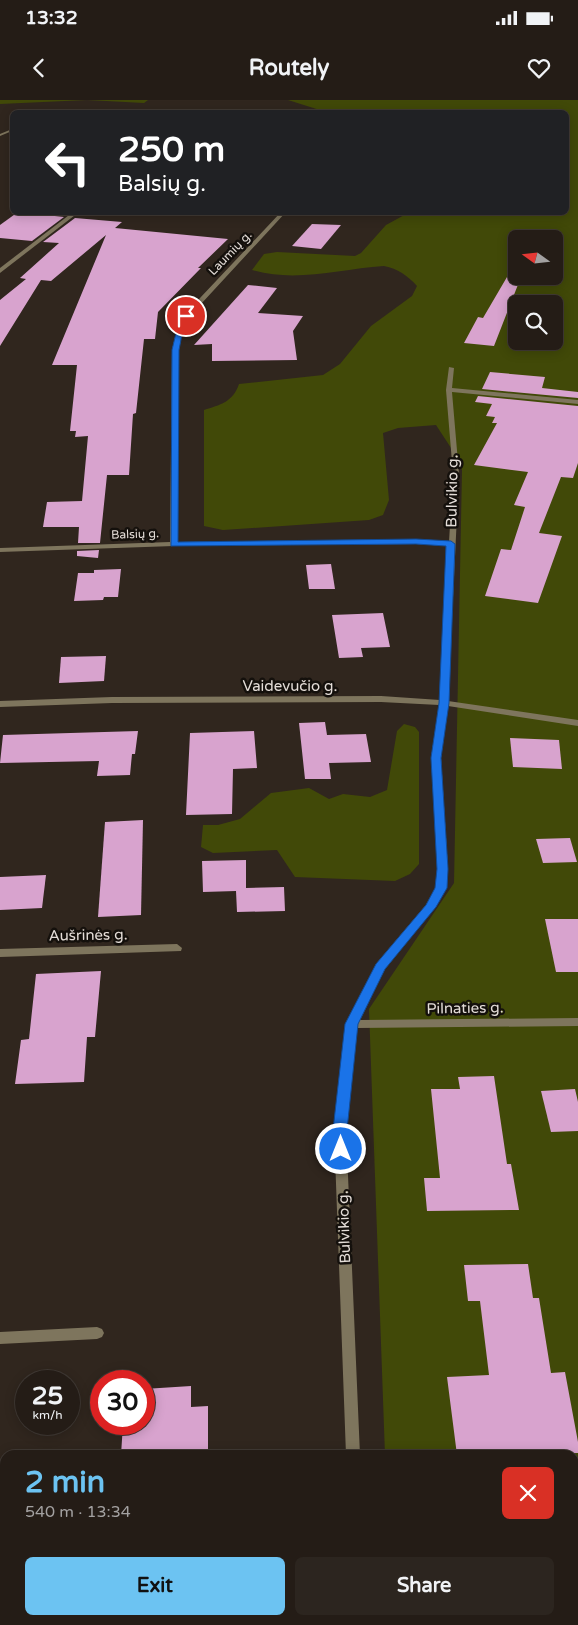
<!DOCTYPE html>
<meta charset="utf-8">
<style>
:root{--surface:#241c16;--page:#2c251f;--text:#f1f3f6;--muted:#a3a1a1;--line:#413a35;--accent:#6cc3f2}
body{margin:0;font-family:"Varela Round",sans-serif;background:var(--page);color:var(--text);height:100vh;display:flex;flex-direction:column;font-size:19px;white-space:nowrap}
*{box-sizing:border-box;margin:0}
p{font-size:16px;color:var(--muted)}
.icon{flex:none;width:28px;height:28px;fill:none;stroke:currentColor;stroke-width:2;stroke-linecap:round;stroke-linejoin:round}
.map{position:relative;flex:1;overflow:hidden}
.sheet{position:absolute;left:0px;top:1350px;width:579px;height:175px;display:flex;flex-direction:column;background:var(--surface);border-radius:15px 15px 0 0;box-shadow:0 2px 12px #0003,0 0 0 1px var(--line)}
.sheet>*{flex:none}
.hud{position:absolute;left:10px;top:10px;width:559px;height:105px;border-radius:8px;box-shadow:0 2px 12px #0003,0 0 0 1px var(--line);background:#202124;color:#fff;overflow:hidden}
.needle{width:32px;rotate:285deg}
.fabs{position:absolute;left:508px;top:130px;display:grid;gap:10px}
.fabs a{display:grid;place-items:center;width:55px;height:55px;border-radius:8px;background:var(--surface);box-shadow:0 2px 12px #0003,0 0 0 1px var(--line);font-size:25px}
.speed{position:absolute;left:15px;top:1270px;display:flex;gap:10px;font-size:25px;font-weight:700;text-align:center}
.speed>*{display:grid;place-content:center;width:65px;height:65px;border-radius:50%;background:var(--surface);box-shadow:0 2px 12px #0003,0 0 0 1px var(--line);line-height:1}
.speed small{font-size:12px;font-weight:400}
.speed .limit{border:8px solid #d22;background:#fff;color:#111}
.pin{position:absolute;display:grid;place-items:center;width:42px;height:42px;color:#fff;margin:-21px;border:2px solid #fff;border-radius:50%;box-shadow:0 1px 5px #0007}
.me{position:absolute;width:55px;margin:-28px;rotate:0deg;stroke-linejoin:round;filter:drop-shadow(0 0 4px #0008)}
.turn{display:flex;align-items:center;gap:18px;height:105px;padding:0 25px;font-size:22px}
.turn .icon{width:65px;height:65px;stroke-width:2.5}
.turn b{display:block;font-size:35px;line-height:42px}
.round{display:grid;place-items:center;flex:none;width:52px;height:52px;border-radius:8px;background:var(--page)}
.summary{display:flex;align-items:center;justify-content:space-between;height:85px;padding:0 25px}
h1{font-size:30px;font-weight:700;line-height:38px;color:var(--accent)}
.action{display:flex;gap:10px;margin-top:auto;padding:10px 25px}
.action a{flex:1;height:58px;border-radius:8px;background:var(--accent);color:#111;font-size:20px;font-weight:700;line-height:58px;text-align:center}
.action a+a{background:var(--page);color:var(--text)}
.status{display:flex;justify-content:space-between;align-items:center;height:35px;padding:0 25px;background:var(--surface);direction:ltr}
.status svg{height:14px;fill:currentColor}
header{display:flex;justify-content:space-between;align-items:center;height:65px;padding:0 25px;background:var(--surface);font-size:22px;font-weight:700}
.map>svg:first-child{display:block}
.green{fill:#414908;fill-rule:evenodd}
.building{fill:#d8a3ce}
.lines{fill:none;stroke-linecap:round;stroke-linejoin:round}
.minor{fill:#7e755d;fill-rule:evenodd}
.route{fill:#1a73e8;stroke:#114b97}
.labels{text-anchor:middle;stroke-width:5;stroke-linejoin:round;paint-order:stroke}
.far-street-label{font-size:12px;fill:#e4ddd8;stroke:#14100c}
.street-label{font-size:15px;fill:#e4ddd8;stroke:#14100c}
</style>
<div class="status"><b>13:32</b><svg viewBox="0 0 49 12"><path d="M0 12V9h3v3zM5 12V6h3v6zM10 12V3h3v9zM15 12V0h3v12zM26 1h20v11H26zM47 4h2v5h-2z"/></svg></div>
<header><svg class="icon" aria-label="back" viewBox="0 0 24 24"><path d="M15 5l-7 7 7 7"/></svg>Routely<svg class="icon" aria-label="heart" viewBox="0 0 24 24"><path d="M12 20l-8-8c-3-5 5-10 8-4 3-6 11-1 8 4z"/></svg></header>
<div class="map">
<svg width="578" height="1525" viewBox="0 0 578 1525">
<rect width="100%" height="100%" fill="#30261e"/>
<g class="green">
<polygon points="0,0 148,0 144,3 87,0 0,4"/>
<path d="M288 0H578V1525H391V1520H574V1355H385L369 909 454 783 462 370 453 351 436 325 398 328 383 333 389 400 383 415 369 420 223 430 204 426V310C220 305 233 302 239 284L323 275 340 264 371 226 412 196 417 186C407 175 398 169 384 166 339 169 296 183 252 170L264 154 277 152 355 156 361 153 386 125 408 113 566 112V12H326ZM516 139H554V176H516ZM516 204H554V241H516Z"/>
<polygon points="404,624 415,627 419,632 419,764 410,774 395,781 295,777 277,750 213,753 201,747 203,725 218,725 240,719 271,693 309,688 329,699 343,694 370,697 387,690 397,631"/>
</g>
<g class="building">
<polygon points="18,112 64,117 32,141 0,138 0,125"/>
<polygon points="75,118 122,122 115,128 228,139 198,168 201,168 158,212 155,239 144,239 136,313 133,314 129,375 107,375 100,443 78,443 79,427 43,427 47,402 82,401 88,336 75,337 76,331 70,331 77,265 52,265 106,135 51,181 41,180 0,246 0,200 26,179 20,178 59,143 43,142"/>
<polygon points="312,124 341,125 321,149 292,146"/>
<polygon points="507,177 519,182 494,246 464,243 478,217 483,218"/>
<polygon points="248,185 277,188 258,213 303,216 293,231 297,260 212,261 212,244 194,245"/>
<polygon points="490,272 545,277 542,288 578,292 578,298 482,289"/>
<polygon points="478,296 578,306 578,363 573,378 561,377 539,433 562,436 538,503 485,496 501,449 511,450 525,407 514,405 528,372 474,365 497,323 492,323 495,317 486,316 492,304 475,302"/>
<polygon points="99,450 98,458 77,456 77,451"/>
<polygon points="331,464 335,489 309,489 306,465"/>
<polygon points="121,469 118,497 104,497 103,500 74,501 78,473 94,473 94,470"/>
<polygon points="383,513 390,547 361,548 363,557 339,558 332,515"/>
<polygon points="106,556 104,581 59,583 61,557"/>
<polygon points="325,622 327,635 366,634 371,662 329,663 331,679 305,679 299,623"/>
<polygon points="138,631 135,654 132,654 130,675 97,676 99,661 0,663 3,635"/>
<polygon points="254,631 257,668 233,669 232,714 186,715 190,633"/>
<polygon points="510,638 559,640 562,669 513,667"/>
<polygon points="143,720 141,815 98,817 105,722"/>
<polygon points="570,738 577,762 543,763 536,739"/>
<polygon points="246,760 246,788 284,787 285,811 237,812 236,791 203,792 202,761"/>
<polygon points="46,775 42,808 0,810 0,777"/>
<polygon points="545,819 578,819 578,872 556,872"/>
<polygon points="101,871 95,937 87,937 84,982 15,984 21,940 29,939 36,874"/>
<polygon points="494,976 507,1064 511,1064 519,1110 427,1111 424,1078 440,1078 431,989 460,989 458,977"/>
<polygon points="575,989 578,1002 578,1031 551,1032 541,991"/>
<polygon points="528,1164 533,1198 539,1198 551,1273 565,1272 578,1342 578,1353 457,1355 447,1277 489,1275 480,1201 468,1201 464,1165"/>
<polygon points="191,1286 191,1307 208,1306 208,1355 121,1355 123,1324 144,1324 144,1289"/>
</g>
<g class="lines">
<g class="minor">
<polygon points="12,29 12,31 0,36 0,34"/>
<polygon points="73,112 79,112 0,173 0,168"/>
<polygon points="281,112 286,112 189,217 183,229 178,250 178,442 416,440 449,442 453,374 446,290 449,267 454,268 452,288 578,300 578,304 452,292 459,374 448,601 578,620 578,626 448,606 441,658 448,769 446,787 435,807 385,869 360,920 578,918 578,926 357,928 346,1029 360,1355 346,1355 334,1029 346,924 376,864 426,805 436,787 438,769 431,658 439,605 381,602 112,603 0,607 0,601 112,597 381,596 440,600 448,446 416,444 174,446 0,452 0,448 170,442 172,250 177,229 184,215"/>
<polygon points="177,844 182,848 181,851 0,857 0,849"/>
<polygon points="97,1227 102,1229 104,1233 102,1237 97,1239 0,1244 0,1232"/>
<polygon points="351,1520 367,1520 368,1525 352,1525"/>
</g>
</g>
<polygon class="route" points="184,215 189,216 183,229 179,250 178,442 416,439 451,441 455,444 449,603 441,658 448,769 447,788 436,807 385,869 358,924 347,1030 348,1049 346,1052 341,1054 336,1052 334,1049 333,1030 345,924 376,864 426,805 435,788 437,769 431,658 439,603 446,446 416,444 171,446 172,250 177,229"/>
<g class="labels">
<g class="far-street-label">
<text transform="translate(230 153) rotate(-46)" y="4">Laumių g.</text>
<text transform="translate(135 434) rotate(-2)" y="4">Balsių g.</text>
</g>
<g class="street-label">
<text transform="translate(452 391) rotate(-89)" y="5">Bulvikio g.</text>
<text x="290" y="591">Vaidevučio g.</text>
<text transform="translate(88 835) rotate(-1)" y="5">Aušrinės g.</text>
<text transform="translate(465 908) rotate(-1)" y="5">Pilnaties g.</text>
<text transform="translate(344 1127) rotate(-92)" y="5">Bulvikio g.</text>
</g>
</g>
</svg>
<div class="fabs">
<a><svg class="needle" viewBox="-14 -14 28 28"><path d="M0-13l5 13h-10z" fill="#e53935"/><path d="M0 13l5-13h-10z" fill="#a3a1a1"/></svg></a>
<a><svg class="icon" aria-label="search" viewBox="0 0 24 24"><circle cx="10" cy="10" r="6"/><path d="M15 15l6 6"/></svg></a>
</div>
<div class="speed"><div>25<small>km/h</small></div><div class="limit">30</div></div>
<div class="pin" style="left:186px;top:216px;background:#d93025"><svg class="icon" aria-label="arrive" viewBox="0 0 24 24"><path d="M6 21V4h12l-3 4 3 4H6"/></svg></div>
<svg class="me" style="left:341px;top:1049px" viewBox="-20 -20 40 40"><circle r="17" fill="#1a73e8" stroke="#fff" stroke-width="3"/><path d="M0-11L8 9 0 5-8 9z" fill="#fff"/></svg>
<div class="hud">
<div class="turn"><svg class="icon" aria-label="left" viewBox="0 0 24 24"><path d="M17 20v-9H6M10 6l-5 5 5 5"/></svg><div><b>250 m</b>Balsių g.</div></div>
</div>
<section class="sheet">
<div class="summary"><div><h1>2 min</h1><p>540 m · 13:34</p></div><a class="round" style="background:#d93025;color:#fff"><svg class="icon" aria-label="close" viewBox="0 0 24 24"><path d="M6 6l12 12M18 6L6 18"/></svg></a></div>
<div class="action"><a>Exit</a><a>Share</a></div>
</section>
</div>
